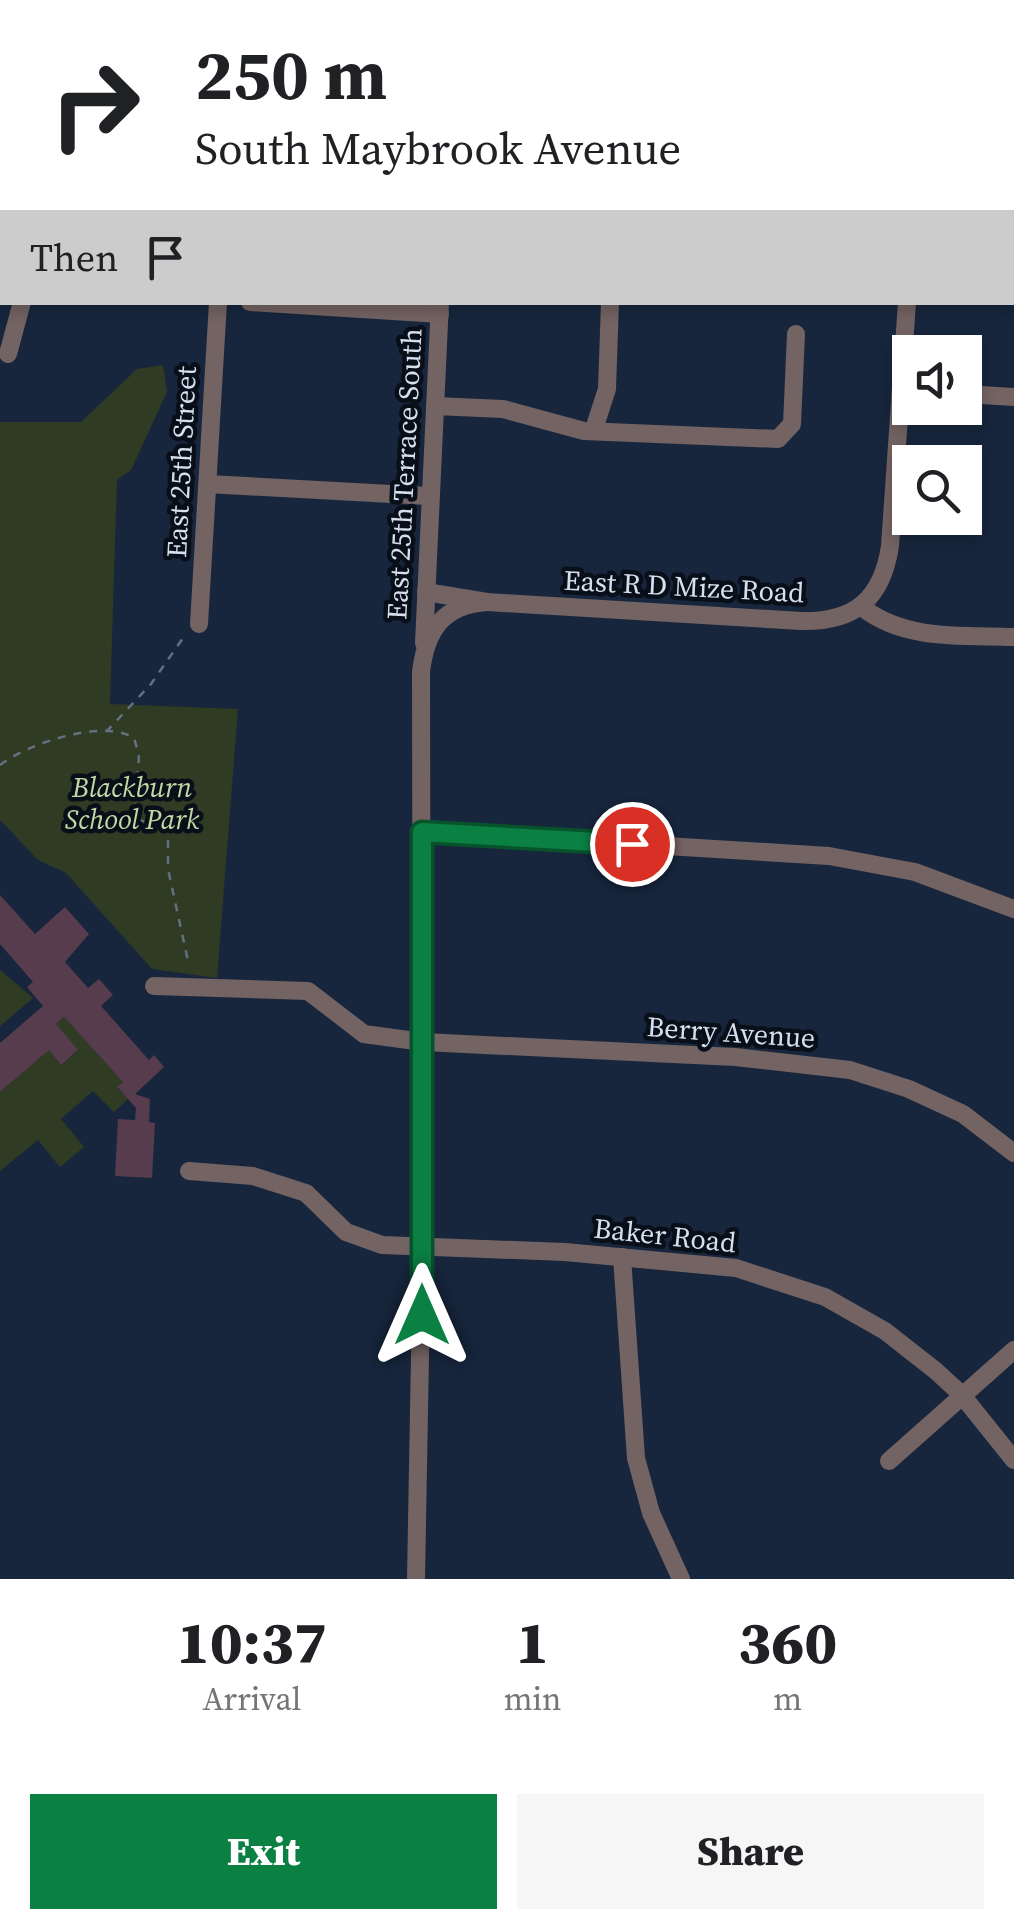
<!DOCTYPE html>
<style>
:root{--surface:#fff;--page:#f6f6f6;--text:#202124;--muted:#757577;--accent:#0b8043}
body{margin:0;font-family:"Source Serif 4",serif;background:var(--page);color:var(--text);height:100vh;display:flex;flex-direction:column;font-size:38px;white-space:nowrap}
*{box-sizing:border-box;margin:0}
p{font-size:32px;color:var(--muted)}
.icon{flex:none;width:55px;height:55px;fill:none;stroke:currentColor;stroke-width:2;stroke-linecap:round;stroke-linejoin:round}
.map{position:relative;height:1579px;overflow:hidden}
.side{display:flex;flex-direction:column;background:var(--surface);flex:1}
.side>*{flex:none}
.top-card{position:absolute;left:0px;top:0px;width:1015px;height:305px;box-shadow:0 5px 15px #0003;background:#fff;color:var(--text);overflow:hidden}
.controls{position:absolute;left:892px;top:335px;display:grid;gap:20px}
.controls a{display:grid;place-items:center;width:90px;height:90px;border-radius:0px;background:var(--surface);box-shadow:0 5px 15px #0003;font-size:50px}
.pin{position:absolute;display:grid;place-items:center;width:85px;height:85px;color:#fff;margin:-42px;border:5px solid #fff;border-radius:50%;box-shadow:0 2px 10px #0007}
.me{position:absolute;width:110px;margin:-55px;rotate:0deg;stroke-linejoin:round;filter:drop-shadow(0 0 8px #0008)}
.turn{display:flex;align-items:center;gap:35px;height:210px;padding:0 30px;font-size:45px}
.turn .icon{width:130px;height:130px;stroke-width:2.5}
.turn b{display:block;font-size:70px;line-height:85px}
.then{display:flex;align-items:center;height:95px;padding:0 30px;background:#0003;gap:20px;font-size:38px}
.eta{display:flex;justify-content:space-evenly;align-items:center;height:170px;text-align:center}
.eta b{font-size:60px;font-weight:800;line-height:70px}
.button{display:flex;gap:20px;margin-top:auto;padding:20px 30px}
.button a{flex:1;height:115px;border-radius:0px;background:var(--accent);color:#fff;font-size:40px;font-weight:800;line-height:115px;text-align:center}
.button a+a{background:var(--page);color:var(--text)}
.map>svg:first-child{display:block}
.green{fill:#303b23}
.building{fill:#563c4d}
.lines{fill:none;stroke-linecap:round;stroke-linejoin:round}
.path{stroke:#637084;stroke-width:2.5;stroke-dasharray:8 8;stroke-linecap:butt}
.minor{stroke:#736362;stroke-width:18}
.route-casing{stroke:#07532c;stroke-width:25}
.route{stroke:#0b8043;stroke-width:18}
.labels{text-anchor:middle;stroke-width:9;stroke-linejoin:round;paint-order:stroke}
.street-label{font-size:28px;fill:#d5dfee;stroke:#090f19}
.park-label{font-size:28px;font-style:italic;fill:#c0d9a4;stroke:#090f19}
</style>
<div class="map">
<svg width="1014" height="1579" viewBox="0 0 1014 1579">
<rect width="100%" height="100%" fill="#17263d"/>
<g class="green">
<polygon points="163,365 167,392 131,470 117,480 110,704 238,709 217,978 152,969 66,873 38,860 0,820 0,422 81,422 137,369"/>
<polygon points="0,970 33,998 0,1026"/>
<polygon points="64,1017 123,1082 117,1088 128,1099 114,1112 93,1091 61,1119 84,1147 60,1167 38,1140 0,1171 0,1092 49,1050 61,1065 78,1051 56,1024"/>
</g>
<polygon class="building" points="0,895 35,934 65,907 89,934 65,962 88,988 99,979 113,995 101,1006 149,1060 154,1055 164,1067 135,1094 150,1099 149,1122 155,1123 152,1178 115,1176 118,1119 135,1120 136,1108 117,1087 123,1082 64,1017 56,1024 78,1050 61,1065 49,1050 0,1092 0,1043 43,1006 27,987 33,982 0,944"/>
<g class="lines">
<g class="path">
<polyline points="106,732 151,684 183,638"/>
<path d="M0 765C27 744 103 718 134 738L139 755 135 816 142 821 168 824V869L188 961"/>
</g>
<g class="minor">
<polyline points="273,0 273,2"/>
<polyline points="42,2 43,0"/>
<polyline points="457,2 457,0"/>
<polyline points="0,96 2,97"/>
<polyline points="1012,136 1014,111"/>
<polyline points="0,274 2,275"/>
<polyline points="250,302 440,314"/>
<polyline points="8,354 22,302"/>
<polyline points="965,394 1014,397"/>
<polyline points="435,406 503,409 584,431 778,439 792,424 796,334"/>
<polyline points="594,429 607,389 610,302"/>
<polyline points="208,484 428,496"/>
<path d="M426 592 487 602 801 621C855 622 882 599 890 546L907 302"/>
<path d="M863 608C906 641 963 635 1014 637"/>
<polyline points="199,624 218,302"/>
<polyline points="424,643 440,302"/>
<polyline points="422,831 829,856 915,872 1014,909"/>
<polyline points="154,986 308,991 364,1034 423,1042 735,1057 850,1070 909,1089 963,1114 1014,1153"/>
<polyline points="189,1171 253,1176 306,1193 346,1232 382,1245 565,1252 736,1268 825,1297 885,1331 936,1371 961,1394 1014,1460"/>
<polyline points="622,1257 636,1458 651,1513 681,1579"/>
<polyline points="889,1461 1014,1350"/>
<path d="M416 1579 422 1245 421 672C426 630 443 605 487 602"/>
</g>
</g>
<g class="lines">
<defs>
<polyline id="route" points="422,1315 422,832 632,844"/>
</defs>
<use href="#route" class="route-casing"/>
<use href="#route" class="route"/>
</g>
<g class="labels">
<g class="street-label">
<text transform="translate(181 462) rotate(-87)" y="10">East 25th Street</text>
<text transform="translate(404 474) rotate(-87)" y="10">East 25th Terrace South</text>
<text transform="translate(684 586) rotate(3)" y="10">East R D Mize Road</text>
<text transform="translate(731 1032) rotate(4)" y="10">Berry Avenue</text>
<text transform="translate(665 1235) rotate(6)" y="10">Baker Road</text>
</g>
<g class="park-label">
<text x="132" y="797">Blackburn<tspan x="132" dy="32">School Park</tspan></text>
</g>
</g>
</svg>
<div class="controls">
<a><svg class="icon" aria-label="sound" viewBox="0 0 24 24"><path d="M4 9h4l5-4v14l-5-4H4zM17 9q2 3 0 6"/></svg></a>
<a><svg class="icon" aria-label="search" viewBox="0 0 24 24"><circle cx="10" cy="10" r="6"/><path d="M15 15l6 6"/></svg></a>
</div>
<div class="pin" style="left:632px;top:844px;background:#d93025"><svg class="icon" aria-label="arrive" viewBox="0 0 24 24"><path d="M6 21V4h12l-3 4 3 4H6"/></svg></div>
<svg class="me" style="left:422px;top:1315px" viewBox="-20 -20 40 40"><path d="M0-17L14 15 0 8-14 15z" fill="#0b8043" stroke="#fff" stroke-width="4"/></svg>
<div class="top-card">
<div class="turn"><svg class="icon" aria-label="right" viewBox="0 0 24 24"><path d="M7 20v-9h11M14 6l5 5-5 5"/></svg><div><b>250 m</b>South Maybrook Avenue</div></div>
<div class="then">Then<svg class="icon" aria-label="arrive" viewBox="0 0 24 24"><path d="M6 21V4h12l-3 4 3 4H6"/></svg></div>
</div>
</div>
<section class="side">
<div class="eta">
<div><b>10:37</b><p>Arrival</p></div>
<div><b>1</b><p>min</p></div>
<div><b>360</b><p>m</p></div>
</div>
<div class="button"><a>Exit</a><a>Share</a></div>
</section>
